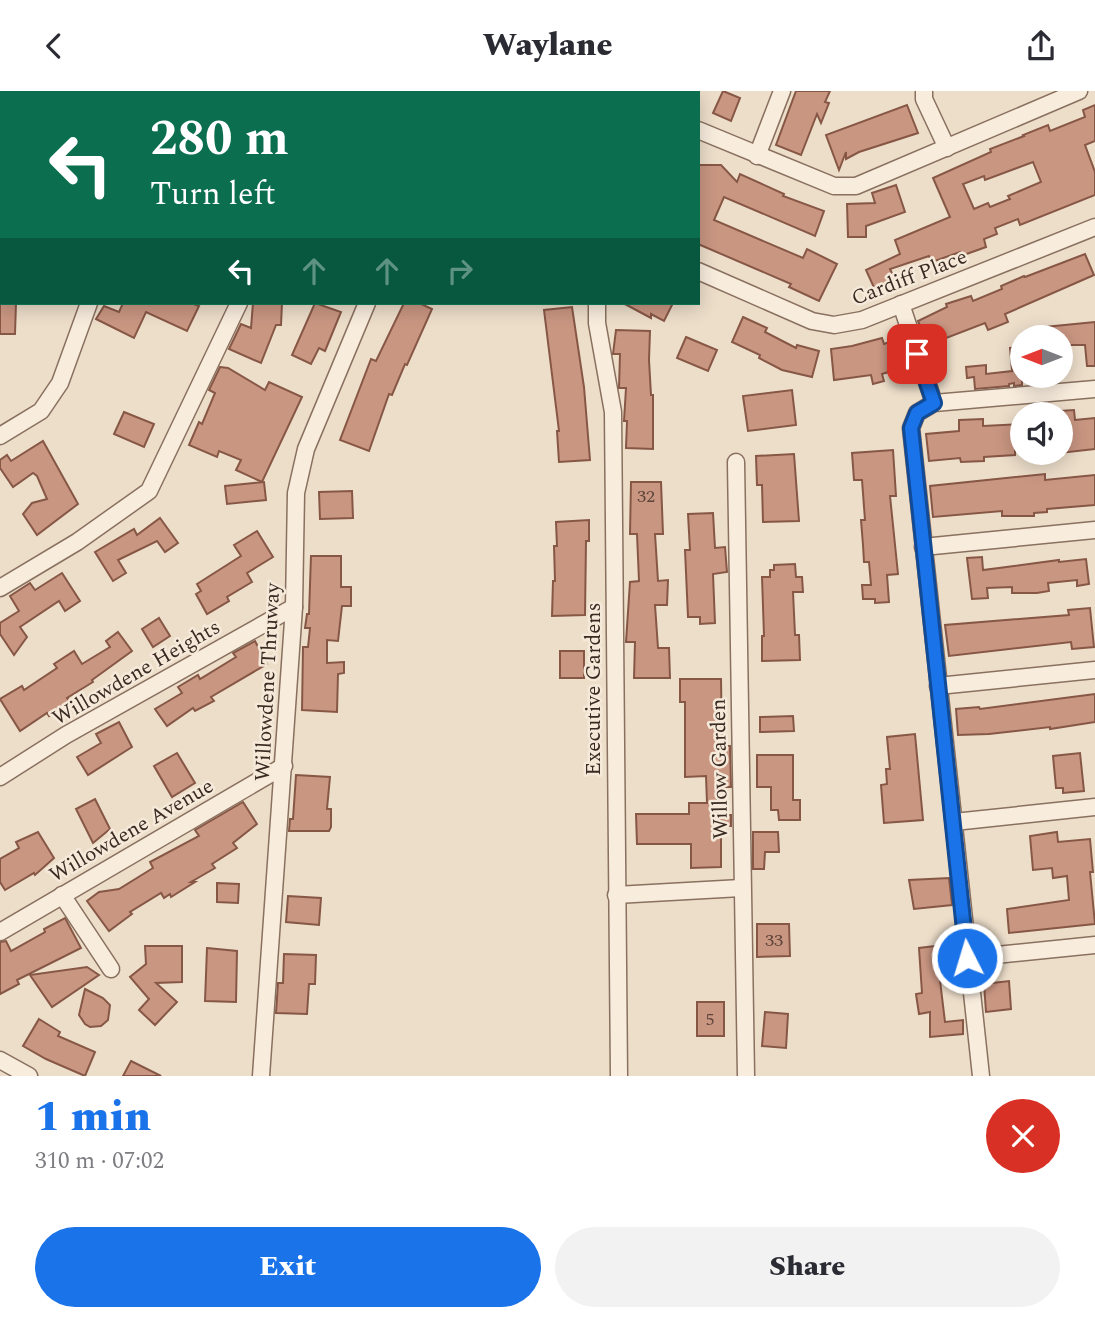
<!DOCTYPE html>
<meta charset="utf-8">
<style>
:root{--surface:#fff;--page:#f2f2f3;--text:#2b2b33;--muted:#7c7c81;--accent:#1a73e8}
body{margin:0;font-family:Spectral,serif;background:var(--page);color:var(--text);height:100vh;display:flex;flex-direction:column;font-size:26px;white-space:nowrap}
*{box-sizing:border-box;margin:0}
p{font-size:23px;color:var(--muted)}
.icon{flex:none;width:38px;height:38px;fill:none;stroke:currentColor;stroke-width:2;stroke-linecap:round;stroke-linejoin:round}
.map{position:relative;height:985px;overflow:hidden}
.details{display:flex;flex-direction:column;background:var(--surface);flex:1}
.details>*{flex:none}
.hud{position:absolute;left:0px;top:0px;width:700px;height:214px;box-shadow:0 4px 18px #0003;background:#0b6e4f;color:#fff;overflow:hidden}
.needle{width:46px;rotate:270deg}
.fabs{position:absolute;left:1010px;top:234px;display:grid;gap:14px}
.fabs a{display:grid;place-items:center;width:63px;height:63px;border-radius:50%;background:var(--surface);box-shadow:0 4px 18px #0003;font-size:35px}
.pin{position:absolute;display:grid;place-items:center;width:60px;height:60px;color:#fff;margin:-30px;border-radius:14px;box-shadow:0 4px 10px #0006}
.me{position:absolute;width:77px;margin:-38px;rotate:355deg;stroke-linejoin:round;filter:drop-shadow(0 0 5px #0008)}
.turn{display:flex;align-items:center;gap:24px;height:147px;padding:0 35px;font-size:32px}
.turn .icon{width:91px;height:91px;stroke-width:2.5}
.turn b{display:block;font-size:49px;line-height:60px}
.lanes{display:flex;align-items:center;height:66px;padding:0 35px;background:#0003;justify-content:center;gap:35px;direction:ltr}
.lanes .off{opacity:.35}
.round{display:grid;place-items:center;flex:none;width:74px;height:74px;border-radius:37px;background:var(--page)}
.head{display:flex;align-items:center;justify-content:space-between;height:119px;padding:0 35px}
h1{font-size:42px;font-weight:800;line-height:52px;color:var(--accent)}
.cta{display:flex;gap:14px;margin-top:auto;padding:14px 35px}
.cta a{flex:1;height:80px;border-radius:42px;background:var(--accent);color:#fff;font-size:28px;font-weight:800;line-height:80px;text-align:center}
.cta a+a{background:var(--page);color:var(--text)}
header{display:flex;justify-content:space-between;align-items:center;height:91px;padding:0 35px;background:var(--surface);font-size:32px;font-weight:800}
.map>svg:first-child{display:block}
.building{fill:#c99682;stroke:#875746;stroke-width:2;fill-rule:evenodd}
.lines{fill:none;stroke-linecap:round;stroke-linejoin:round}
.minor-casing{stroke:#89705f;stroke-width:19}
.minor{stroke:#f8ecdd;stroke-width:16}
.route-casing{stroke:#114b97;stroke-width:18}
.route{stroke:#1a73e8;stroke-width:12}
.labels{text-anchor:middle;stroke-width:5;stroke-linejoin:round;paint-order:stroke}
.number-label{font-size:18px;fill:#5e453a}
.street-label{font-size:21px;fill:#3a2a22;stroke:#f5e9d9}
</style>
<header><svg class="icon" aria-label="back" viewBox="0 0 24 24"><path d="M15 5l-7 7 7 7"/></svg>Waylane<svg class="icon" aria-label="share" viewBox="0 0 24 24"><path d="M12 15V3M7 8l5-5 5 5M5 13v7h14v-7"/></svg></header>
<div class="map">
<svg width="1095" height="985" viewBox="0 0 1095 985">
<rect width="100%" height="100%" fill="#eddeca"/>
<g class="building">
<polygon points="723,0 740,7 731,30 713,22"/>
<polygon points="796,0 830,0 825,11 829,12 821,32 817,23 801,64 776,54"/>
<polygon points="907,14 918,42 859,61 846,68 846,61 839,79 826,44"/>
<path d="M1095 14V50L1085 54 1095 81V104L1020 134 1018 128 995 137 997 143 984 148 986 156 961 165 960 161 932 171 929 165 890 178 896 191 876 201 866 179 900 163 895 149 950 126 933 87 991 61 990 58 1024 45 1023 44 1048 34 1050 40 1085 26 1083 19ZM1033 71 1041 91 1008 105 1010 108 990 116 988 112 974 118 963 93 984 85 985 89Z"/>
<polygon points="698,74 721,74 737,91 740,83 784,103 783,105 824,120 815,145 724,106 714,129 803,167 807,158 837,173 819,210 789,196 791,193 698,153"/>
<polygon points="896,94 905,121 866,135 866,146 848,146 847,113 875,112 872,102"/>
<polygon points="1085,163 1094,184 1005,223 1008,231 988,239 985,232 928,254 918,230 947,216 946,213 971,205 973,210 1002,198 1001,195 1024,185 1025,186"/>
<polygon points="0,212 16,212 15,243 0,243"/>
<polygon points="123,212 191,212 199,215 187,240 146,221 134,247 96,228 104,215 119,221"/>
<polygon points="253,212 282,212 281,234 276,234 261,272 229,258 241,233 251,237"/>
<polygon points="315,212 341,221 325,260 319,257 311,273 292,264"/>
<polygon points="404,212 419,212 432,218 407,274 405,273 392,304 389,303 369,360 340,349 371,268 376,270"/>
<polygon points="623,212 673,212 664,230 651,223 651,227"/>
<polygon points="572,216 584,296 590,369 559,371 557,340 559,340 544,219"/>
<polygon points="743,226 767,237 765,241 796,257 797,254 819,260 812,286 782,279 759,267 760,264 732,251"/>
<polygon points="1095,231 1095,275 1087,275 1085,254 1062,254 1062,247 1045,247 1045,236"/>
<polygon points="616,239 650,240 649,269 651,304 653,304 653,358 626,357 627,330 624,330 626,297 619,297 620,263 613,263"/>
<polygon points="686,246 717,259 708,280 677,267"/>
<polygon points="882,247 884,253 892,250 899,278 882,283 884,290 873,293 871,284 834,289 831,258 852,255"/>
<polygon points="1022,256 1022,294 1014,295 1014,292 1009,293 1009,295 975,298 974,286 967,287 966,276 986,274 986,283 1012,280 1010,257"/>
<polygon points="220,276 228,277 265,299 269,291 302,306 262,391 236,379 241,369 219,360 217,366 189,354 199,331 202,333 215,302 209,299"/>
<polygon points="792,299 796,334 748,340 743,305"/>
<polygon points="1074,319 1075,329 1095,327 1095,358 1060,362 1060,320"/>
<polygon points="124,321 154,333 144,356 114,343"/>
<polygon points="983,328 983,335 1022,333 1022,356 1015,357 1015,364 984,366 984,370 961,371 960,367 929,370 926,343 959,340 959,329"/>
<polygon points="43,350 78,413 37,444 23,423 32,412 47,408 37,385 33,382 13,396 0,377 0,369 7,364 11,370"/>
<polygon points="893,359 896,405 890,405 898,483 887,484 889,511 875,512 875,508 863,508 862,494 871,494 869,471 864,471 863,454 861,429 865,429 862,389 854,389 852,362"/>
<polygon points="794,363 799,430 763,431 762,394 757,394 756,365"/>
<polygon points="1045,383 1045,389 1095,384 1095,414 1047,418 1047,421 1034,422 1034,425 1002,425 1002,420 933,426 930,395"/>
<polygon points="264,391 266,409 227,413 225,395"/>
<polygon points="631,391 661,391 663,443 655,443 658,490 668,489 667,514 655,514 658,557 669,557 670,587 634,587 635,551 626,551 630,491 639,490 637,443 630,443"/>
<polygon points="352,400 353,427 320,428 319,401"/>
<polygon points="713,422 715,457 725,456 727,481 713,483 715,532 700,533 700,526 688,526 685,459 690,459 688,423"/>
<polygon points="160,427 178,452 165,461 157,450 118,469 126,482 113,490 95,461 134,438 137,444"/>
<polygon points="589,429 589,450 586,450 585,524 552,525 553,490 555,490 554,455 557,455 556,431"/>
<polygon points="257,440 273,466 247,482 252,491 227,506 229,510 207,523 196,503 201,500 197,493 241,465 234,454"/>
<polygon points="311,465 341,465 341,496 351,496 351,515 342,515 338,550 327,549 327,572 344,571 344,582 338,583 337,621 302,619 303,556 308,556 310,537 305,537 307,523 309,523"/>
<polygon points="982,466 983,479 1059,469 1059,471 1086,468 1089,493 1077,495 1077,489 1048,492 1049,500 1037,502 1012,502 1012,496 987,497 988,507 972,508 967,467"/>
<polygon points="795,473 796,486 802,486 803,501 793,501 795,544 799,544 800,569 762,570 762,545 764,545 762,486 770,486 770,479 774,479 774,474"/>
<polygon points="62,482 80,510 65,520 59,510 20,536 27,546 14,564 0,543 0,532 19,520 10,505 30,492 35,499"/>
<polygon points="1090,517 1094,556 1072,558 1071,551 949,565 945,534 1069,524 1068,519"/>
<polygon points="159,527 170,545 153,556 142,538"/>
<polygon points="118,541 132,560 92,589 93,591 67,607 70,610 49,625 47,622 20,640 0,608 22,595 24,599 57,577 54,573 74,560 82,573 110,556 106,550"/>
<polygon points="255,550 267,573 211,606 214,610 195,620 193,617 167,635 155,618 182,602 178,596 198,584 200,588 236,566 233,562"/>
<rect x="560" y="560" width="24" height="27"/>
<polygon points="680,588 721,588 722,655 730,655 731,696 717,696 717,724 731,724 731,735 721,735 721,776 691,777 691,753 637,753 636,723 689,723 689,712 707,712 706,685 685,686 685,611 680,611"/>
<polygon points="1095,603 1095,631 1050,638 1050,636 989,643 958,644 956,618 979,616 980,618"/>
<polygon points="793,625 794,640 760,641 760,626"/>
<polygon points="119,631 132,656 88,684 77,666 101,652 96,643"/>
<polygon points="915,643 923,729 884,732 881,694 887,693 886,678 890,678 887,646"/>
<polygon points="177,662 195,692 172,706 154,675"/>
<polygon points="1080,662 1084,700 1063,702 1063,697 1056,697 1053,665"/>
<polygon points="757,664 793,664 793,709 800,709 800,729 779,729 778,719 771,719 771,696 757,696"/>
<polygon points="296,684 330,686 327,718 331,718 331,736 329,740 289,740 290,728 293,728"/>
<polygon points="95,708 110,738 93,752 76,718"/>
<polygon points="243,711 257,733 233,752 237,757 212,773 215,777 191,791 195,791 171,806 170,803 164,807 161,802 130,821 132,823 109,840 87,810 99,801 119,798 153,777 150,771 199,745 195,739"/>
<polygon points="38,741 54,767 35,784 34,782 5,799 0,791 0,768 19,757 16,751"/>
<polygon points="753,741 778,741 779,761 765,761 764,778 753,778"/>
<polygon points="1057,741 1058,751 1090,748 1093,781 1090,781 1095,833 1009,842 1007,818 1069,809 1067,785 1053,787 1052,777 1033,779 1030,745"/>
<polygon points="949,787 952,814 914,818 909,789"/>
<polygon points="217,792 239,793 238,812 217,811"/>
<polygon points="288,805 321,807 319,834 286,831"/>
<polygon points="65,827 81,857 17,889 19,893 0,903 0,851 6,850 11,860 45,841 44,838"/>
<polygon points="757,833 789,833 790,865 757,866"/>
<polygon points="952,853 955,880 939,881 945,931 963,929 963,943 930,946 930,921 919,923 916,903 922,902 919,857"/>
<polygon points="145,855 182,855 182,891 156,892 177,911 155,934 139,919 149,908 130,886 146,873"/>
<polygon points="207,857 237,860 236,911 205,910"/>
<polygon points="284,863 316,864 315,893 309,893 307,923 276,922 278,892 283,892"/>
<polygon points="87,876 99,884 52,916 30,884"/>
<polygon points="1009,890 1011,918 986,921 984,893"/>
<polygon points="85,898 103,907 110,914 108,929 101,935 90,936 85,933 79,924"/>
<rect x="697" y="911" width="27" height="34"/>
<polygon points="765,921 788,923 786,957 762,955"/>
<polygon points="39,928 60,941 58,945 95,961 85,985 46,968 23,955"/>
<polygon points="131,970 161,985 123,985"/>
</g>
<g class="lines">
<defs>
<g id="minor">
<polyline points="609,0 613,2"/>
<polyline points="924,0 924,8 947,57"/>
<polyline points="80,2 80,0"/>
<polyline points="226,2 226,0"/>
<polyline points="424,2 425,0"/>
<polyline points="534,2 537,0"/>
<polyline points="638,2 639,0"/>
<polyline points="0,37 2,37"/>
<polyline points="698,39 834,95 856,95 1079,0"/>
<polyline points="757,65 782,0"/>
<polyline points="0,172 2,172"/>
<polyline points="698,180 812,230 834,234 862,229 1095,136"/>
<polyline points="597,212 597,232 613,321 619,985"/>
<polyline points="901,213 934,312"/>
<polyline points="0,345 41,320 60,292 89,212"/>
<polyline points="736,371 746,985"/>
<polyline points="923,456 1095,439"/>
<polyline points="0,497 77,451 149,400 239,212"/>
<polyline points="938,595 1095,579"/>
<polyline points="0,686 66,644 294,516"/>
<polyline points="954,731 1095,716"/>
<polyline points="62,804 111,878"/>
<polyline points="616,804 741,797"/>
<polyline points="0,841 284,675"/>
<polyline points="967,867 1095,854"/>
<polyline points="0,969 29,985"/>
<polyline points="261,985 294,516 296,402 306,358 367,212"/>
<polyline points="981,985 911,337 917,322 934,312 1095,298"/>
</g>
</defs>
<use href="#minor" class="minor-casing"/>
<use href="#minor" class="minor"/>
</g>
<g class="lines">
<defs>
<polyline id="route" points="917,263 934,312 917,322 911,337 967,867"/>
</defs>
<use href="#route" class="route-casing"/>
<use href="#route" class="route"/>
</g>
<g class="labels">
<g class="number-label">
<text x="646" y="411">32</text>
<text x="774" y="855">33</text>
<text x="710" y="934">5</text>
</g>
<g class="street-label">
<text transform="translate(909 186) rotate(-21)" y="7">Cardiff Place</text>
<text transform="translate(136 581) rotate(-30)" y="7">Willowdene Heights</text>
<text transform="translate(267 591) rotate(-87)" y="7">Willowdene Thruway</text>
<text transform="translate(593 598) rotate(-90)" y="7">Executive Gardens</text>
<text transform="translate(719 678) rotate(-91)" y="7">Willow Garden</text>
<text transform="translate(131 739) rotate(-30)" y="7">Willowdene Avenue</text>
</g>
</g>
</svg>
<div class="fabs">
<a><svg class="needle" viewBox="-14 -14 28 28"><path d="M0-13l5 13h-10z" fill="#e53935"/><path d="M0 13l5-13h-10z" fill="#7c7c81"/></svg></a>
<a><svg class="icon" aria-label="sound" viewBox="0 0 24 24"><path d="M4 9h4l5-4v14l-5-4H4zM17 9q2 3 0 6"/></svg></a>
</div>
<div class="pin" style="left:917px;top:263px;background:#d93025"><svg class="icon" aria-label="arrive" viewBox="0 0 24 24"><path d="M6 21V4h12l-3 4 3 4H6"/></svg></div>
<svg class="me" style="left:967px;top:867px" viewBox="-20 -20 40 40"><circle r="17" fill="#1a73e8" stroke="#fff" stroke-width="3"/><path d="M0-11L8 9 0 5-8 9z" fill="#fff"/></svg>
<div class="hud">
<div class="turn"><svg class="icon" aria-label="left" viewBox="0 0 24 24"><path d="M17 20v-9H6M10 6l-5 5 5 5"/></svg><div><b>280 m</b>Turn left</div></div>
<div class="lanes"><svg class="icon" aria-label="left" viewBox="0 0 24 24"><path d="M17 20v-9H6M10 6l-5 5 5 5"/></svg><svg class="icon off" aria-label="ahead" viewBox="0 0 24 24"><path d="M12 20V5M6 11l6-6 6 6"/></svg><svg class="icon off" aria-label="ahead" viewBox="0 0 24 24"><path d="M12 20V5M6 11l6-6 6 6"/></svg><svg class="icon off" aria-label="right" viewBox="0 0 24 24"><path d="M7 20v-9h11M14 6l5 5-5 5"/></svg></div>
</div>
</div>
<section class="details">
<div class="head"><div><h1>1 min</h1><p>310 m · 07:02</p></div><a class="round" style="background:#d93025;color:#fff"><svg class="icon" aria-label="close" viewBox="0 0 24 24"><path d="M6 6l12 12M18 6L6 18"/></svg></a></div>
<div class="cta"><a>Exit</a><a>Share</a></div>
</section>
